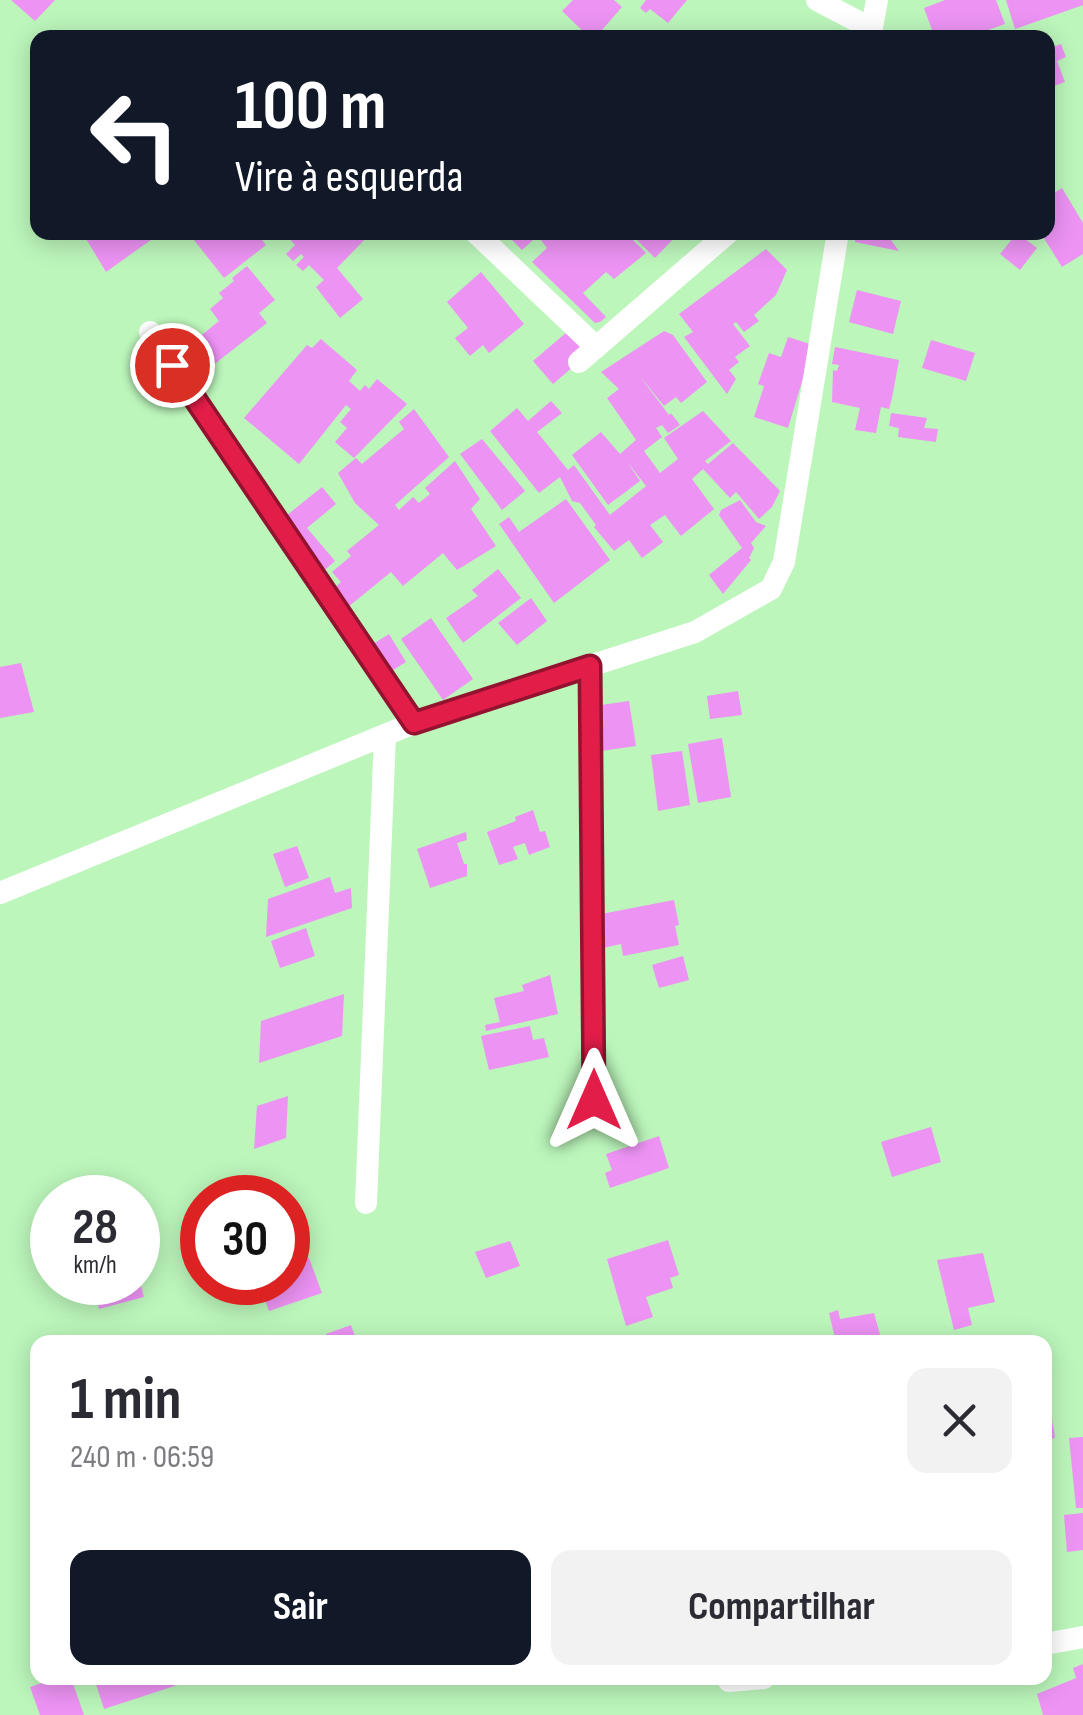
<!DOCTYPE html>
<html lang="pt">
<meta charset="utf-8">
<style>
:root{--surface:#fff;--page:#f2f2f3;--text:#2b2b33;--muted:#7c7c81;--accent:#111827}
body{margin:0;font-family:"Sofia Sans Condensed",sans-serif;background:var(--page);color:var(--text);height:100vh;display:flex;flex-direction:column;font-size:38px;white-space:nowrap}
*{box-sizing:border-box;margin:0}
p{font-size:32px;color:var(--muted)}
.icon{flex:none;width:55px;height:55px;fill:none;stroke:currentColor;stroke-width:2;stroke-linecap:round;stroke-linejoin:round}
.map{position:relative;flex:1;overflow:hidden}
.panel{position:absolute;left:30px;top:1335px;width:1022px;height:350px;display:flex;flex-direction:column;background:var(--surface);border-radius:20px;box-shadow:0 5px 25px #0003}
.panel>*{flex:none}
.guide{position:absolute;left:30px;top:30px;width:1025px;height:210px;border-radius:20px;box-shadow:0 5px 25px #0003;background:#111827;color:#fff;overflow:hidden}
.speed{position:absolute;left:30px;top:1175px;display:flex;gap:20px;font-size:50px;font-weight:700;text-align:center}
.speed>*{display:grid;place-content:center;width:130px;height:130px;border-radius:50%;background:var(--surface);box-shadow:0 5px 25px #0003;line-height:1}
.speed small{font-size:25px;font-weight:400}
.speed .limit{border:15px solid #d22;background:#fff;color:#111}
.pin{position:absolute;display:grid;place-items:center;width:85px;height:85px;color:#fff;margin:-42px;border:5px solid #fff;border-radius:50%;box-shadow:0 2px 10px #0007}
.me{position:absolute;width:110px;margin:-55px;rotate:0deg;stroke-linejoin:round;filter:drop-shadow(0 0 8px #0008)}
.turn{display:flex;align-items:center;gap:35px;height:210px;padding:0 40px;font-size:45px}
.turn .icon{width:130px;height:130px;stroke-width:2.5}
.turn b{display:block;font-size:70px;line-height:85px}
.round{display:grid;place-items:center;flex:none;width:105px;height:105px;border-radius:20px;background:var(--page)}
.headline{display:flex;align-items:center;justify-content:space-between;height:170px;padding:0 40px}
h1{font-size:60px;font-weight:700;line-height:75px}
.cta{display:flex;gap:20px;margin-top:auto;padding:20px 40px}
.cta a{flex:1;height:115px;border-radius:20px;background:var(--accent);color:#fff;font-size:40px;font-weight:700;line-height:115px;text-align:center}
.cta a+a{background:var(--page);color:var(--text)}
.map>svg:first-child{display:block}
.building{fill:#ed93f4}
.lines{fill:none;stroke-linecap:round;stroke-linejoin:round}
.minor{stroke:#fff;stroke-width:22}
.route-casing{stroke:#92132f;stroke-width:25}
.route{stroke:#e11d48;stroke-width:18}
</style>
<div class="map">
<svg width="1083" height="1715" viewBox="0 0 1083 1715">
<rect width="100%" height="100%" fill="#bcf6bb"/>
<g class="building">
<polygon points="11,0 55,0 35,21"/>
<polygon points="573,0 614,0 622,7 595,38 590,38 562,11"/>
<polygon points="646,0 687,0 668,23 650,9 646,13 640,8"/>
<polygon points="945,0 996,0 1005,24 977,34 978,38 935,38 924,8"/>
<polygon points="1006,0 1083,0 1083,5 1015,29"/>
<polygon points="1061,44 1066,57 1057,61 1065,82 1048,88 1048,49"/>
<polygon points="1062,188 1083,223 1083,254 1062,267 1040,232 1048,232 1048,197"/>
<polygon points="82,232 162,232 106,272"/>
<polygon points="205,232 256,232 266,245 224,278 194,240"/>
<polygon points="283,232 372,232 337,268 363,299 340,318 316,287 324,280 309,265 303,271 296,265 304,257 301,254 293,261 286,254 295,245"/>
<polygon points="513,232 542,232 522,250 509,237"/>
<polygon points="548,232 600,232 605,237 609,232 625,232 646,253 614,279 606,272 583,293 606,317 600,322 595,323 532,262 547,248 540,239"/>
<polygon points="637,232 680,232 655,258 633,236"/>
<polygon points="857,232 885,232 899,251 855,242"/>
<polygon points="1017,233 1037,248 1020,270 1000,254"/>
<polygon points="766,249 787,270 776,295 754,315 759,321 744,332 736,322 733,324 750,346 735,357 739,362 729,370 736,379 727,394 684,337 693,332 679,314"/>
<polygon points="247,266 275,300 259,313 267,323 184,388 166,364 219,321 210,309 223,298 219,293 234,281 232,278"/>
<polygon points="481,272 524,324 489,353 483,345 470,356 455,338 468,328 447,302"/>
<polygon points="857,290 901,301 893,334 849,322"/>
<polygon points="664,331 673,335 707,382 681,403 676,397 664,406 638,374 669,415 671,413 680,425 668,433 662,425 656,428 662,437 644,451 660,473 678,459 664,438 703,411 731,441 705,461 708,464 733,443 780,491 772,507 759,519 736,492 730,498 703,469 692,479 714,509 681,536 665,515 650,525 663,542 642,558 629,540 614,551 594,527 596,525 580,503 572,501 560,477 539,493 490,431 517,408 528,421 551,401 562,413 537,432 568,470 574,465 610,515 646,486 628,463 640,481 608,505 572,455 601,432 620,454 636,440 607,398 619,389 601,372"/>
<polygon points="567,332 589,353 553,384 533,361"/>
<polygon points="788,337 813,345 788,428 754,417 764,386 758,384 769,353 781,357"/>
<polygon points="321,339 357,370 349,381 360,391 365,385 369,389 377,379 407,404 354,458 335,442 347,428 340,422 351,409 346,405 299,464 244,418 307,345 312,348"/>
<polygon points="931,340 975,353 966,381 922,368"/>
<polygon points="835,347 899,360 892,398 889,409 881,407 876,433 855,430 860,408 832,402 833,370 837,371 839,365 832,364"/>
<polygon points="414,409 449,457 395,505 399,510 413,497 419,503 430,494 425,488 455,461 480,499 471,509 496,546 457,570 443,553 403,586 391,572 342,612 334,588 341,582 332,572 351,556 347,551 379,525 355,503 338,473 356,458 362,464 404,429 399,422"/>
<polygon points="891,413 927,418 924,428 938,429 936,442 898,437 899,428 889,426"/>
<polygon points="482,439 525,491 502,510 460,454"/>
<polygon points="322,487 336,504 307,528 335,561 318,576 286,516"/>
<polygon points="566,499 610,560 554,603 499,524 509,517 519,532"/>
<polygon points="740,500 756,522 766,526 751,543 754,548 749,558 751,560 723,594 709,575 742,548 719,515 721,510"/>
<polygon points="498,569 521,598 463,643 446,618 478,596 472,590"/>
<polygon points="531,598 547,621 517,645 498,623"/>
<polygon points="431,618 473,679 443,700 401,639"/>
<polygon points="389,634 406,662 382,677 365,649"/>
<polygon points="21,663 34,712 0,718 0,667"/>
<polygon points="738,691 742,715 710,719 707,696"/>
<polygon points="629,701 636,746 601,751 594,706"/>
<polygon points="722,738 731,797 698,803 688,744"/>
<polygon points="682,751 690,805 658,811 651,755"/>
<polygon points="533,810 540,832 545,831 550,847 529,855 525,843 513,847 518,859 499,865 487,832 516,821 515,817"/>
<polygon points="466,832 467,840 457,843 464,864 467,864 467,876 430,888 417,849"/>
<polygon points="297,846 309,878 285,887 273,854"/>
<polygon points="330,877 335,893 351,888 352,908 266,937 268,899"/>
<polygon points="674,900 679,925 675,926 679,945 623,956 621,944 603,948 596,915"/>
<polygon points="306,928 315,956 280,968 271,941"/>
<polygon points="683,956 689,980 659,988 652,965"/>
<polygon points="550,975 558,1014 486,1031 485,1025 500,1022 494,998 524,991 522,985"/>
<polygon points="344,994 342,1036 259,1063 261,1021"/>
<polygon points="530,1026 533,1040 544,1038 549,1057 489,1070 481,1036"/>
<polygon points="288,1096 286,1138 254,1149 257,1106"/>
<polygon points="931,1127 941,1162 892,1177 881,1142"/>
<polygon points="659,1136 669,1168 610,1188 605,1173 612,1170 606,1154"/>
<polygon points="668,1240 679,1275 670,1278 673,1288 646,1297 653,1317 626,1326 607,1259"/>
<polygon points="510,1241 520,1266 486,1278 475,1252"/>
<polygon points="983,1253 995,1302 968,1308 972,1325 954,1330 937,1260"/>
<polygon points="309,1258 322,1293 269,1311 259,1282 288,1282 288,1265"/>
<polygon points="92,1282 140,1282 144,1297 99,1309"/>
<polygon points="838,1310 840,1319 874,1313 882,1342 836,1342 829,1313"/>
<polygon points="351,1325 357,1342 329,1342 326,1334"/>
<polygon points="1045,1375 1055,1438 1045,1440"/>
<polygon points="1083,1437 1083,1508 1076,1508 1069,1438"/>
<polygon points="1083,1513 1083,1550 1067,1552 1064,1515"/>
<polygon points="1083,1664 1083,1715 1043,1715 1037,1694 1076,1678 1073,1668"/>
<polygon points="57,1678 71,1678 84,1715 40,1715 30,1687"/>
<polygon points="94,1678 199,1678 104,1709"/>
</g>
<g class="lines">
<g class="minor">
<polyline points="817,0 872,29"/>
<polyline points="870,38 877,0"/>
<polyline points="475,232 596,347"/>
<polyline points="150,332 414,723"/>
<polyline points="579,362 729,232"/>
<polyline points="590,666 594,1100"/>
<polyline points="0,893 414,723 695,632 771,589 784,562 838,232"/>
<polyline points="366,1203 385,735"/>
<polyline points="1045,1644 1083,1637"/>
<polyline points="729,1681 764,1678"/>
</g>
</g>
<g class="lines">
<defs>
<polyline id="route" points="172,365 414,723 590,666 594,1100"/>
</defs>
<use href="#route" class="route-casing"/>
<use href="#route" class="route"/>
</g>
</svg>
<div class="speed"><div>28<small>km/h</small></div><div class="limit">30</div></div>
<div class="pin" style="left:172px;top:365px;background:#d93025"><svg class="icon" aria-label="arrive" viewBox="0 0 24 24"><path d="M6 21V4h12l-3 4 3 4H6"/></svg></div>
<svg class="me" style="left:594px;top:1100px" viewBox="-20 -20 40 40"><path d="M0-17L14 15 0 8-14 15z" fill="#e11d48" stroke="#fff" stroke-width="4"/></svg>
<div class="guide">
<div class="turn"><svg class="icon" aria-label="left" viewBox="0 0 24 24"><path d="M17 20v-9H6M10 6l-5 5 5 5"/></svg><div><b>100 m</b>Vire à esquerda</div></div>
</div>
<section class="panel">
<div class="headline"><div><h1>1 min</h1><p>240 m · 06:59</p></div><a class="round"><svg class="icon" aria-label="close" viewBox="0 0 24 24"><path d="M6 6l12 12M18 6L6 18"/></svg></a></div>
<div class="cta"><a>Sair</a><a>Compartilhar</a></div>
</section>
</div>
